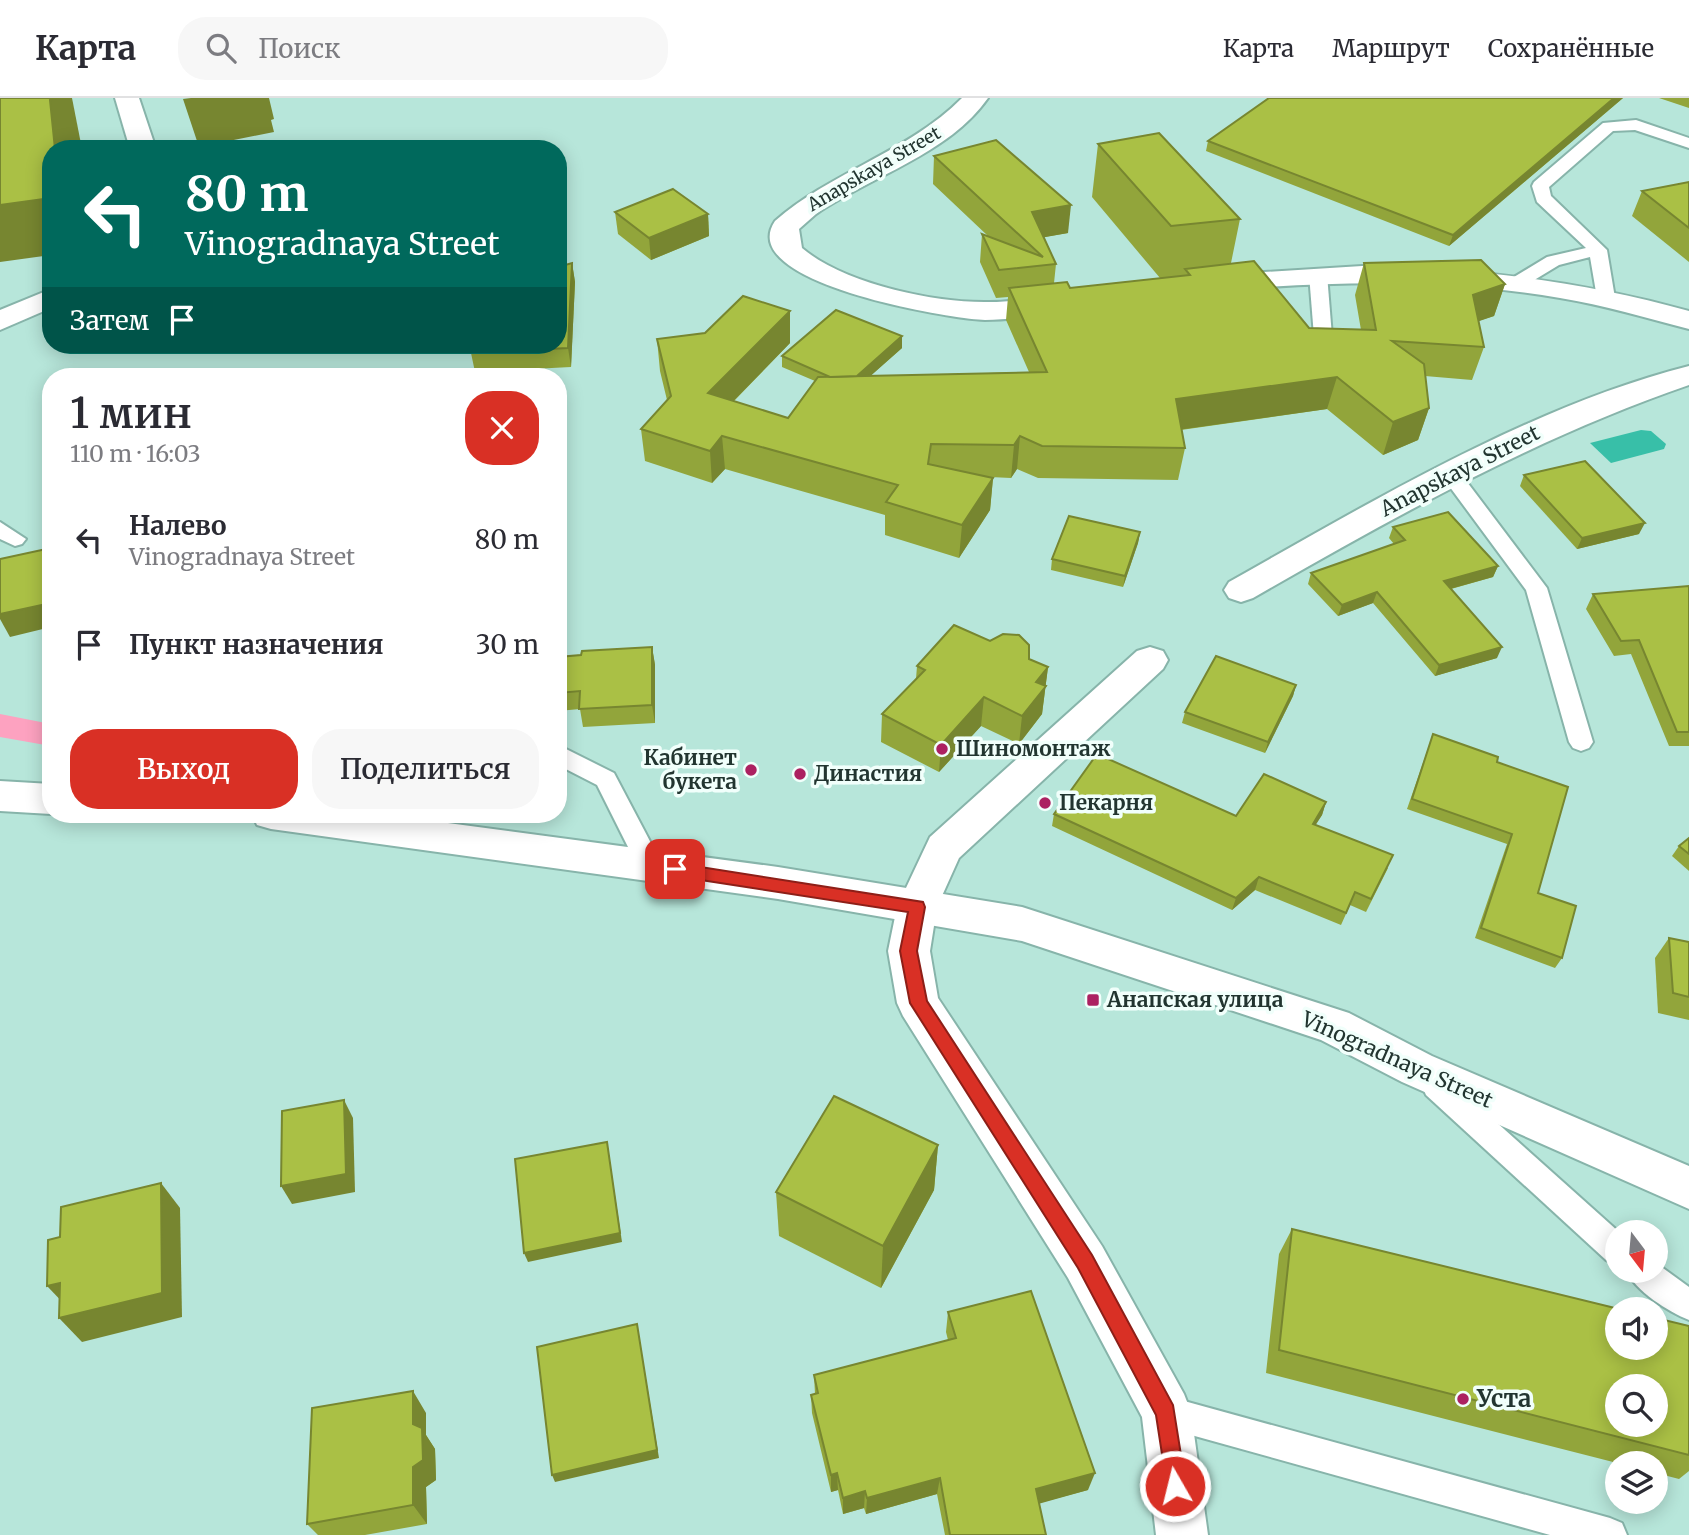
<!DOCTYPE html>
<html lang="ru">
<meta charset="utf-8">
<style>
:root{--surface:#fff;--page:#f7f7f7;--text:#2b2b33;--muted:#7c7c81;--line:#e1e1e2;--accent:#d93025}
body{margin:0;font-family:Merriweather,serif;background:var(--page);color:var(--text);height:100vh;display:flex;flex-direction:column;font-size:26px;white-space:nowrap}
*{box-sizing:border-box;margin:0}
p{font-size:23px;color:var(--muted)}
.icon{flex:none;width:38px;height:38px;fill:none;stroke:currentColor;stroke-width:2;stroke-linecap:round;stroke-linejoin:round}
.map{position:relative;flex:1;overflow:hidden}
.details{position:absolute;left:42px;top:270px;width:525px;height:455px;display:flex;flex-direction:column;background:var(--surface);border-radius:28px;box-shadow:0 4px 18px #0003}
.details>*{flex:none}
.top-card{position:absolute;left:42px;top:42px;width:525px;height:214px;border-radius:28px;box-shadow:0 4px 18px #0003;background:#00695c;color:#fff;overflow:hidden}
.needle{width:46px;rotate:164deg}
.fabs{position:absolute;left:1605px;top:1122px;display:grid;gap:14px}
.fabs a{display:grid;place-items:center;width:63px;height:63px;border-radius:50%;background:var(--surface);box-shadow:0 4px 18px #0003;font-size:35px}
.pin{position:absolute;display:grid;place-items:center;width:60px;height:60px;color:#fff;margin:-30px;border-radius:14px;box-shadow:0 4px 10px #0006}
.me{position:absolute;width:77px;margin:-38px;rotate:352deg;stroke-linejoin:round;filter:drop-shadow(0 0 5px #0008)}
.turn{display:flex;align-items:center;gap:24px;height:147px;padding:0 28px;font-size:32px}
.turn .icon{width:91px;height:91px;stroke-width:2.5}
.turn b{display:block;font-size:49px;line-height:60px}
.then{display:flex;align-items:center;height:66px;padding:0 28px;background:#0003;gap:14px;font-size:26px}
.round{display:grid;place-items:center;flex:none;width:74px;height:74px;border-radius:28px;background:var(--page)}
.overview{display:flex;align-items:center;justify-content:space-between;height:119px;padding:0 28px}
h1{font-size:42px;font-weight:600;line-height:52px}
.action{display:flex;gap:14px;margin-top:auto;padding:14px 28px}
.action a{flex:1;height:80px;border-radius:28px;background:var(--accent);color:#fff;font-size:28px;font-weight:600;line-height:80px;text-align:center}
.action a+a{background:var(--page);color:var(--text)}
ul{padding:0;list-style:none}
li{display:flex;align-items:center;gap:21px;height:105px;padding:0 28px}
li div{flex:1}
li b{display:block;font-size:26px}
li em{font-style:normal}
header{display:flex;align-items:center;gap:42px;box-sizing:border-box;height:98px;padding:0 35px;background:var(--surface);border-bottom:2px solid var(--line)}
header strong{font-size:33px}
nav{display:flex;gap:38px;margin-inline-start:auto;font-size:24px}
.search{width:490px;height:63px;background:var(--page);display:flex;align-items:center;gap:18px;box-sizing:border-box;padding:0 24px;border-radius:28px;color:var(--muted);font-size:26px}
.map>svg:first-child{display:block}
.green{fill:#fda2c0}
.water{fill:#38bfa8}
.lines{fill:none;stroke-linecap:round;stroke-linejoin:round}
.lane-casing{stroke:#87b4aa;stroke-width:4}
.street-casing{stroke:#87b4aa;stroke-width:4}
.primary-casing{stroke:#87b4aa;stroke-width:4}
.lane{fill:#fff;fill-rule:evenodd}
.street{fill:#fff;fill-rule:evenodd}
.primary{fill:#fff;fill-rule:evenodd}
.wall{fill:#92a53b}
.shaded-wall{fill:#778630}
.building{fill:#aac045;stroke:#778630;stroke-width:2;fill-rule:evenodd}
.route{fill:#d93025;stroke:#8d1f18;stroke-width:2}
.poi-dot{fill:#ac2161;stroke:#f1fffb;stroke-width:2.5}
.labels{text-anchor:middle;stroke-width:7;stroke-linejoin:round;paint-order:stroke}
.far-street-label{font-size:18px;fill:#223530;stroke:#f1fffb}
.street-label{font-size:21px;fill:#223530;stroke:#f1fffb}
.poi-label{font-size:21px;font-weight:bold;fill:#223530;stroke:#f1fffb;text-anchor:start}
.near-poi-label{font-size:24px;font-weight:bold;fill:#223530;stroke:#f1fffb;text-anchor:start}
</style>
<header>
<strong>Карта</strong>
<div class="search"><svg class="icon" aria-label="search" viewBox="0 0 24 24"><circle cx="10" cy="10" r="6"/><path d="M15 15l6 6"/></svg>Поиск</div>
<nav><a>Карта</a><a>Маршрут</a><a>Сохранённые</a></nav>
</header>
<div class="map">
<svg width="1689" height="1437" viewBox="0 0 1689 1437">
<rect width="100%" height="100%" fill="#b7e6da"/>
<polygon class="green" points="0,616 51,626 51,648 0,639"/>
<polygon class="water" points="1641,332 1651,333 1666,346 1664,351 1611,365 1590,345"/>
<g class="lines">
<defs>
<g id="lane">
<polygon points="1636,22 1689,40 1689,50 1635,32 1613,33 1549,89 1551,98 1607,152 1615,200 1612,204 1606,205 1597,200 1590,159 1559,167 1521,190 1509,190 1506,186 1509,182 1547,159 1586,150 1537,104 1532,88 1534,84 1603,25"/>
<polygon points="1318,171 1327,176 1333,251 1324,257 1315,251 1309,176"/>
<polygon points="1451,370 1458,372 1547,490 1593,644 1589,650 1581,653 1573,650 1569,644 1526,492 1441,377"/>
<polygon points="0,424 26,441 22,446 15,448 0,441"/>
<polygon points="558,647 614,675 663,768 659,775 650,778 641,775 597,687 558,667"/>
<polygon points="1436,976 1446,979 1619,1134 1617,1166 1606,1162 1426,997 1422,988 1426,979"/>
<path d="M1656 1165 1689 1189V1222C1669 1214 1635 1193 1626 1172H1656Z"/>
<polygon points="1166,1298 1610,1420 1622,1425 1627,1437 1550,1437 1166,1330 1155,1325 1150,1314 1155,1303"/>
</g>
<g id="street">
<polygon points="115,0 139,0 156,51 130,51"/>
<path d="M962 0H988C949 56 871 78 816 116L799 131 802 150C843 185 931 204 984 204 1009 205 1034 199 1059 195L1069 198 1073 204 1069 210C1042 217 1012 222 985 222 951 221 733 185 775 123 832 73 909 54 962 0Z"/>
<path d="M1362 168C1475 170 1581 183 1689 213V231C1646 220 1604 207 1560 200 1446 180 1330 183 1216 193L1206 191 1202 185 1206 179 1216 177Z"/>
<polygon points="51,191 51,210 0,232 0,212"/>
<path d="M1689 268V287C1535 340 1394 419 1253 500L1241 504 1229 500 1224 492 1229 484C1371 404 1531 308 1689 268Z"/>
<polygon points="1150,549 1163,553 1168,562 1163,571 959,760 937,809 930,853 938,900 1102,1148 1184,1296 1191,1314 1208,1437 1156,1437 1142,1319 1068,1180 903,918 897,905 888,853 897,809 930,739 1137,553"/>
</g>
<g id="primary">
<polygon points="0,683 51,686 51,716 0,713"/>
<polygon points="252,716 380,716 778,769 1022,809 1349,915 1432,958 1689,1068 1689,1111 1402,984 1321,942 1022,843 778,801 271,731 257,727"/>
</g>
</defs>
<use href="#lane" class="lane-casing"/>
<use href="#street" class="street-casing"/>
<use href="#primary" class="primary-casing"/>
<use href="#lane" class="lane"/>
<use href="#street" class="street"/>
<use href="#primary" class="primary"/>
</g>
<g class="wall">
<polygon points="1269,0 1623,0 1449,148 1206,53 1208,43"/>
<polygon points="1659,0 1689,0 1689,10"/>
<polygon points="1098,46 1240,121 1231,165 1309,230 1361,232 1355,197 1364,165 1505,186 1494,218 1478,223 1484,249 1472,282 1425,278 1429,310 1418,342 1383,357 1327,311 1181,332 1185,350 1178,382 1038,380 1017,371 1011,380 990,379 993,380 990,412 959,460 885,437 885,417 725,371 712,385 645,363 641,331 667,302 660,273 657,241 705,235 790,245 734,303 788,320 815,283 782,269 782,258 902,238 902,250 870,278 1029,274 1006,222 1008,199 996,200 980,164 982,136 988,138 933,86 934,58 1068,135 1044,139 1056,166 1054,185 1070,190 1160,180 1092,99"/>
<polygon points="1689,84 1689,164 1632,118 1642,93"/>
<polygon points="615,114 708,116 709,138 651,162 618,136"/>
<polygon points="572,165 575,184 571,269 475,274 471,255 558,247"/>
<polygon points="1524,377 1639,436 1577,451 1520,388"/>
<polygon points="1393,429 1498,468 1493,479 1451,491 1497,560 1435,578 1373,505 1338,518 1308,486 1311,475 1394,446 1389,440"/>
<polygon points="1140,434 1138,445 1123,489 1051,472 1052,461"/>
<polygon points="1689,488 1689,648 1669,648 1631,556 1614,558 1586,511 1593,496"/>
<polygon points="652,549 655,567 655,625 583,629 580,611 558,613 558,559"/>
<polygon points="917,568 1048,569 1042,616 1019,646 981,628 939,674 881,644 882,616 916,581"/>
<polygon points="1296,587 1293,598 1265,655 1182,625 1185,614"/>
<polygon points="1433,636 1497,664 1538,795 1562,860 1555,870 1475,840 1507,746 1407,711"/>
<polygon points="1326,704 1322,717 1315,727 1388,770 1366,814 1350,807 1341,827 1255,792 1232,812 1052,728 1054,716 1236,718"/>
<polygon points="1689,740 1689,773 1672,758 1679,748"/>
<polygon points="1669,840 1689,844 1689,922 1658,915 1655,860"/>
<polygon points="938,1047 934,1092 881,1190 779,1138 776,1094"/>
<polygon points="1292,1131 1689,1228 1689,1373 1679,1381 1656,1375 1656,1365 1617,1365 1266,1275 1279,1156"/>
<polygon points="948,1214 1088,1392 1039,1405 1046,1437 945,1437 937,1396 866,1416 864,1410 843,1416 838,1392 831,1394 812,1315 811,1297 815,1296 814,1277 948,1242 946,1234"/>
<polygon points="426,1315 426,1337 435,1351 436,1382 426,1389 427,1426 365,1437 318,1437 307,1426"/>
</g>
<g class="shaded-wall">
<polygon points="58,0 72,0 82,51 55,51 50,2"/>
<polygon points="191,0 269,0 274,21 271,22 274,34 199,49 183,1"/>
<polygon points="1614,0 1623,0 1449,148 1453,137"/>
<polygon points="51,100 51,157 0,164 0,107"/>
<polygon points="1071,107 1068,135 1029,142 1032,114"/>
<polygon points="708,116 709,138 651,162 649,140"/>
<polygon points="572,165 575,184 571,269 568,250"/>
<polygon points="1505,186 1494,218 1462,229 1473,197"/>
<polygon points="790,213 790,245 710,327 708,295"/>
<polygon points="902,238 902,250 848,298 848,286"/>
<polygon points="1337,279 1327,311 1170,333 1176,301"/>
<polygon points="1429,310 1418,342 1383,357 1393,324"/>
<polygon points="722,338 725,371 712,385 710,353"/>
<polygon points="1020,338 1017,371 1011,380 1014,347"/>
<polygon points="993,380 990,412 959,460 962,427"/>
<polygon points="1645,425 1639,436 1577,451 1582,440"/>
<polygon points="1140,434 1138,445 1123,489 1125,478"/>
<polygon points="1498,468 1493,479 1439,494 1444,483"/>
<polygon points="1377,494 1373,505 1338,518 1342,507"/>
<polygon points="51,505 51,529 10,539 0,521 0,516"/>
<polygon points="652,549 655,567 655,625 652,607"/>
<polygon points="1502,549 1497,560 1435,578 1439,567"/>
<polygon points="1048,569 1042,616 1019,646 1022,618 1036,584"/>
<polygon points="1296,587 1293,598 1265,655 1268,644"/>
<polygon points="984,599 981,628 939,674 941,647"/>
<polygon points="1326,704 1322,717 1308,739 1313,726"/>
<polygon points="1259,779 1255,792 1232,812 1236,800"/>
<polygon points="344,1002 353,1020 355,1094 292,1106 281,1088"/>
<polygon points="607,1044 622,1144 528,1164 524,1155"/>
<polygon points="938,1047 934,1092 881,1190 883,1148"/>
<polygon points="161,1085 180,1110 182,1219 82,1244 59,1220"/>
<polygon points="60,1185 70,1212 47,1188"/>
<polygon points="637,1226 659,1360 555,1384 552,1377"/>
<polygon points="413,1293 426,1315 426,1337 435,1351 436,1382 426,1389 427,1426 413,1407"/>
<polygon points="837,1375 838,1392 831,1394 831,1377"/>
<polygon points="1095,1375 1088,1392 1031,1408 1036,1391"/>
<polygon points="940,1380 937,1396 866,1416 867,1400"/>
<polygon points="865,1393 864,1410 843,1416 843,1400"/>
</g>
<g class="building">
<polygon points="0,0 58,0 50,2 55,51 51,51 51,100 0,107"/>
<polygon points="1269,0 1614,0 1453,137 1208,43"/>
<polygon points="1159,35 1240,121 1171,128 1098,46"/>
<polygon points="996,42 1071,107 1032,114 1056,166 999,172 982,136 1043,159 934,58"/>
<polygon points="1689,84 1689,130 1642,93"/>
<polygon points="673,91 708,116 649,140 615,114"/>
<polygon points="1481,162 1505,186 1473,197 1484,249 1392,243 1424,266 1429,310 1393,324 1337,279 1176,301 1185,350 1042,348 1020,338 1014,347 931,346 928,366 993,380 962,427 886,404 898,387 722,338 710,353 641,331 671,298 657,241 705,235 743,198 790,213 708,295 788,320 818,279 1047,274 1009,190 1067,184 1070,190 1190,177 1185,171 1254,163 1309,230 1376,232 1364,165"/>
<polygon points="572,165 568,250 471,255 472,247 558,247 558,169"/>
<polygon points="836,212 902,238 857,278 830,279 782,258"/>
<polygon points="1585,363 1645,425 1582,440 1524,377"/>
<polygon points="1448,414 1498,468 1444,483 1502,549 1439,567 1377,494 1342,507 1311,475 1405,442 1393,429"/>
<polygon points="1069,418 1140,434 1125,478 1052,461"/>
<polygon points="51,450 51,505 0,516 0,461"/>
<polygon points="1689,488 1689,634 1677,634 1639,542 1621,543 1593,496"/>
<polygon points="954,527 990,543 1003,536 1019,537 1029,547 1029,561 1048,569 1036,584 1046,588 1022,618 984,599 941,647 882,616 925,572 917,568"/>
<polygon points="652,549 652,607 579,611 580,593 558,595 558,559 581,557 582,553"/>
<polygon points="1216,558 1296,587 1268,644 1185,614"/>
<polygon points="1433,636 1498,659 1497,664 1568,689 1538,795 1576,808 1562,860 1481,830 1512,736 1412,701"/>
<polygon points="1097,656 1236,718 1264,676 1326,704 1313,726 1393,757 1371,801 1355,794 1346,815 1259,779 1236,800 1054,716"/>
<polygon points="1689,740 1689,756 1679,748"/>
<polygon points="1669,840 1689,844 1689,899 1673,895"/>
<polygon points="834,998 938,1047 883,1148 776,1094"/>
<polygon points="344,1002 346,1076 281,1088 282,1013"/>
<polygon points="607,1044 620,1135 524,1155 515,1061"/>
<polygon points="161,1085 162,1195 59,1220 60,1185 47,1188 48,1142 60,1139 61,1109"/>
<path d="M1292 1131 1619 1211H1617V1250H1656V1220L1689 1228V1357L1279 1252ZM1617 1288H1656V1326H1617Z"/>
<polygon points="1031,1193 1095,1375 1036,1391 1046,1437 950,1437 940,1380 867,1400 865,1393 843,1400 837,1375 831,1377 811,1297 818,1295 814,1277 956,1240 948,1214"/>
<polygon points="637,1226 657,1352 552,1377 537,1249"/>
<polygon points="413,1293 413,1326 422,1330 423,1362 413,1369 413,1407 307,1426 312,1310"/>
</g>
<polygon class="route" points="675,765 923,804 925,809 917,853 927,903 1092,1157 1173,1307 1186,1388 1183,1395 1175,1399 1168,1395 1156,1317 1078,1170 910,905 900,853 908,814 675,778 667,771"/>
<g class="poi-dot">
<circle cx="942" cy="651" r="7"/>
<circle cx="751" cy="672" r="7"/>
<circle cx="800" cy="676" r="7"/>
<circle cx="1045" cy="705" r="7"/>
<rect x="1086" y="895" width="14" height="14" rx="3.5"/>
<circle cx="1463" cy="1301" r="7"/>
</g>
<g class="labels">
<g class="far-street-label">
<text transform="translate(874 71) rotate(-30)" y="6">Anapskaya Street</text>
</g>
<g class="street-label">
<text transform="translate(1460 373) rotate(-27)" y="7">Anapskaya Street</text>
<text transform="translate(1397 962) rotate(24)" y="7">Vinogradnaya Street</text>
</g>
<g class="poi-label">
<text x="956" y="658">Шиномонтаж</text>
<text x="737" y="667" text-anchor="end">Кабинет<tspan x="737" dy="24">букета</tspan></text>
<text x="814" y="683">Династия</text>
<text x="1059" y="712">Пекарня</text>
<text x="1107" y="909">Анапская улица</text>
</g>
<g class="near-poi-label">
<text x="1477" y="1309">Уста</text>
</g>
</g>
</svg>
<div class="fabs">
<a><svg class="needle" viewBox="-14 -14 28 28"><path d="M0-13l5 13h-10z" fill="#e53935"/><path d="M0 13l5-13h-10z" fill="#7c7c81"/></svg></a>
<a><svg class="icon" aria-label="sound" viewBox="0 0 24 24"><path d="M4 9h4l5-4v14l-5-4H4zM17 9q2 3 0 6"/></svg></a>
<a><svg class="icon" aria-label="search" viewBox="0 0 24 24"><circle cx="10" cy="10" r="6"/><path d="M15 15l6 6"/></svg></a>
<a><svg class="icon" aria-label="layers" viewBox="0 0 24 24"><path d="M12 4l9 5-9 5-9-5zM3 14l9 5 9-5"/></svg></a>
</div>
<div class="pin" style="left:675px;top:771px;background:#d93025"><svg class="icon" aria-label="arrive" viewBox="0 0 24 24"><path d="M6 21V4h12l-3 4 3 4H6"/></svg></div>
<svg class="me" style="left:1175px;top:1388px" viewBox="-20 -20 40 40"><circle r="17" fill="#d93025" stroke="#fff" stroke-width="3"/><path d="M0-11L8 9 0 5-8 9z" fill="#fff"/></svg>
<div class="top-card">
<div class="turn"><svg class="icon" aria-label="left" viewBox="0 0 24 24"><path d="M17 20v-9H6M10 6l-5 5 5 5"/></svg><div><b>80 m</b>Vinogradnaya Street</div></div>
<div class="then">Затем<svg class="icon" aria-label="arrive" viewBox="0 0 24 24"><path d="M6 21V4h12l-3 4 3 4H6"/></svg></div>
</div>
<section class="details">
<div class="overview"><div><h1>1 мин</h1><p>110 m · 16:03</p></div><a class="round" style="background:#d93025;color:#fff"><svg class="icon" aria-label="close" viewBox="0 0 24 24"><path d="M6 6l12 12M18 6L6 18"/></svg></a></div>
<ul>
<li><svg class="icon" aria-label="left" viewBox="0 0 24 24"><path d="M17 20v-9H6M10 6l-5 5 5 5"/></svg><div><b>Налево</b><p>Vinogradnaya Street</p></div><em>80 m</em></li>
<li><svg class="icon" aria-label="arrive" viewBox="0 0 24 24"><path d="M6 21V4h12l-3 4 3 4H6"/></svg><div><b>Пункт назначения</b></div><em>30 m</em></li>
</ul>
<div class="action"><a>Выход</a><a>Поделиться</a></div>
</section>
</div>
